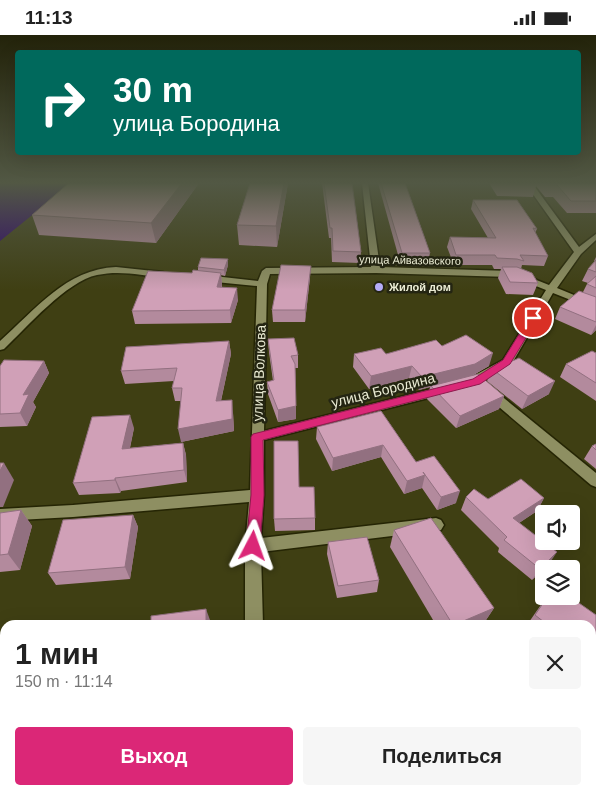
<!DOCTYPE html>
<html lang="ru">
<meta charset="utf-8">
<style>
:root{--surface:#fff;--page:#f6f6f6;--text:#222;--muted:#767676;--accent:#db2777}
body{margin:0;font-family:Arial,sans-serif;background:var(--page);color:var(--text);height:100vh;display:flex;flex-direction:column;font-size:19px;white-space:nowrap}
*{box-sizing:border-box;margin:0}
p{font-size:16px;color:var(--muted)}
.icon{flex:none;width:28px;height:28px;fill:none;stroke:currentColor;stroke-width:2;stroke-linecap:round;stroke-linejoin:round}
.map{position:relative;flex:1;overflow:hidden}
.panel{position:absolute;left:0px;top:585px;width:596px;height:175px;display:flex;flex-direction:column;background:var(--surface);border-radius:15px 15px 0 0;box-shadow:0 5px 20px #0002}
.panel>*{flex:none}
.guide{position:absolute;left:15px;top:15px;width:566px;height:105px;border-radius:5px;box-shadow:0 5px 20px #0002;background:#00695c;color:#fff;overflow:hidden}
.tools{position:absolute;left:535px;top:470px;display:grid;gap:10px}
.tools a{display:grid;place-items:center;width:45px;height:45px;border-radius:5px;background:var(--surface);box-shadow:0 5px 20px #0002;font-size:25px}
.pin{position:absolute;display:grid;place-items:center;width:42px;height:42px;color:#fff;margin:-21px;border:2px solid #fff;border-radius:50%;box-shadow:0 1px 5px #0007}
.me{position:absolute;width:55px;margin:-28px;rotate:4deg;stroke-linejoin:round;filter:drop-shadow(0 0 4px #0008)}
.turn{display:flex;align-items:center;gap:18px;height:105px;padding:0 15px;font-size:22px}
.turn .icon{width:65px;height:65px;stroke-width:2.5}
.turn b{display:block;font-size:35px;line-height:42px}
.round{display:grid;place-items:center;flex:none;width:52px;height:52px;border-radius:5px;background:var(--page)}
.summary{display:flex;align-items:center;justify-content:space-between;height:85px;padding:0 15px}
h1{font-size:30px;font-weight:800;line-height:38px}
.button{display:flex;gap:10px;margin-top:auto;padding:10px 15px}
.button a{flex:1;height:58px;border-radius:5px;background:var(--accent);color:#fff;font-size:20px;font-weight:800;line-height:58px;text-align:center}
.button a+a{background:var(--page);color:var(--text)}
.status{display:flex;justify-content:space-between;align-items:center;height:35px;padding:0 25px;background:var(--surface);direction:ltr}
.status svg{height:14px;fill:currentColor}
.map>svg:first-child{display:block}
.water{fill:#2d0070}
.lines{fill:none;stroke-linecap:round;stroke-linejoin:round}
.street-casing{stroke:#252504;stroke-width:3}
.street{fill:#8e8f62;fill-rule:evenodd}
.wall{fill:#b38a9d}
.shaded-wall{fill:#927080}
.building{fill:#d0a0b7;stroke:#927080}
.route{fill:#db2777;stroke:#8e194d}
.poi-dot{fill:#b5acf8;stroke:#242512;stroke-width:2}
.labels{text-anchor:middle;stroke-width:5;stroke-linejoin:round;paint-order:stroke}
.far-street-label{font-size:11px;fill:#ebecd4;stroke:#242512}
.far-poi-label{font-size:11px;font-weight:bold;fill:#ebecd4;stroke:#242512;text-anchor:start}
.street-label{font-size:14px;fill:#ebecd4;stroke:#242512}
</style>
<div class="status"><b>11:13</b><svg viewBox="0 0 49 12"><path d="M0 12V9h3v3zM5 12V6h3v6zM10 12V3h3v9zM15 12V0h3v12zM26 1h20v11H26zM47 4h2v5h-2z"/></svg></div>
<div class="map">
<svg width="596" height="760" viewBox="0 0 596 760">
<rect width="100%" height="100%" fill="#3f3f13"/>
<polygon class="water" points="0,148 72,148 0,206"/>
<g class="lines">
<defs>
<g id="street">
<polygon points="362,148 368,148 380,232 514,236 549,250 574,217 525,148 532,148 579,212 596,199 596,205 581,219 557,253 596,269 596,275 553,258 511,330 480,349 468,353 464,352 462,349 464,346 503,325 546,255 513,242 376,238 270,239 267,249 264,396 444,351 450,355 444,359 264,405 264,460 261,503 436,483 441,485 444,490 441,495 261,517 263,590 245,590 245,511 249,467 73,482 0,486 0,474 73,470 250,455 257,251 205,246 200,243 205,240 258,246 262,236 266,233 371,232"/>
<path d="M116 232 163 237 168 240 163 243C142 240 119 235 97 240 67 246 26 293 4 314L0 315V306C35 275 66 234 116 232Z"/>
<polygon points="490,354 494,355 596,438 596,452 591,450 486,361 484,358 486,355"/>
<polygon points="596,611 596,636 591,638 591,613"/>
<polygon points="250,755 272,755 273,760 251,760"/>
<polygon points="501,755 527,755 525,760 499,760"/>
</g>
</defs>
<use href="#street" class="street-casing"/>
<use href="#street" class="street"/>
</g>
<g class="wall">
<polygon points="199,148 156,208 39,200 32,180"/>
<polygon points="250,148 288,148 277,212 239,210 237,190"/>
<polygon points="322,148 352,148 361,217 360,228 332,227 331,203 329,203"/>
<polygon points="378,148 405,148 430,218 428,227 400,227"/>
<polygon points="489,148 596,148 596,178 567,178 553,162 545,162 536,151 533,162 497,161"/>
<polygon points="473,165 537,194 535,198 548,221 544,231 522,230 521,234 538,248 533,260 506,259 498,243 501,234 494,234 492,230 454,230 447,212 450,202 488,203 471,174"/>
<polygon points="596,222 596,295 591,300 555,284 560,272 583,257 587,249 588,248 582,246 588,234 595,226 594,226"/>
<polygon points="228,224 228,230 225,241 221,240 222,250 222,252 238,265 231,288 135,289 132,276 192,238 198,236 198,232"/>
<polygon points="310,242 305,287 273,287 272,275"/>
<polygon points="268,304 298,320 298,333 295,333 296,384 278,387 268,359 267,347 273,346 269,317"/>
<polygon points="229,306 231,319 221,366 233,378 234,396 181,407 181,366 175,366 172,353 174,346 125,349 121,336"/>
<polygon points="442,311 489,331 472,341 504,361 499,374 456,393 427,364 430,352 419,355 409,343 369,354 353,332 354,319 386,319"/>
<polygon points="596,318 596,366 560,342 566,329"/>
<polygon points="44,326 49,338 33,367 36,372 27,391 0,392 0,331"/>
<polygon points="492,334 549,359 522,374 487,346"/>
<polygon points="381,376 416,427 456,468 437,475 422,453 404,459 381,422 332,436 316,404 317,392"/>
<polygon points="134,393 130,413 183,408 186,420 187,447 121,456 120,458 79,460 73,448"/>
<polygon points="596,409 596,434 584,424 592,411"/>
<polygon points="299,452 315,483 315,495 275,496 274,484"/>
<polygon points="466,462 488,464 544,463 537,476 519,488 549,529 532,545 498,517 499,513 461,475"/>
<polygon points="21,475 32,491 20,535 0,537 0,478"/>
<polygon points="133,480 138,492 130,544 56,550 48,538"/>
<polygon points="394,495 494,573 484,588 480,590 436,590 390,512"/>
<polygon points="328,507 379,545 377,557 337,563 327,519"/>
<polygon points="547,561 569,561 591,590 527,590"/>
<polygon points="596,699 596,710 592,707"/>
<polygon points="441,755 477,755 471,760 444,760"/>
<polygon points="545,755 571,755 576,760 541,760"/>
</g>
<g class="shaded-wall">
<polygon points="182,148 199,148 156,208 151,188"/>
<polygon points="284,148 288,148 277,212 276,191"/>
<polygon points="228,224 228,230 225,241 224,235"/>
<polygon points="311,231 310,242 305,287 305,275"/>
<polygon points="221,238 222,250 218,264 217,252"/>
<polygon points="237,253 238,265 231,288 230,275"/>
<polygon points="596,290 596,295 591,300"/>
<polygon points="229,306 231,319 218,379 216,366"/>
<polygon points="493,318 489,331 471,341 419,355 422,342"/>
<polygon points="44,326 49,338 33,367 36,372 27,391 20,378 23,360"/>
<polygon points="412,331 409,343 369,354 371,341"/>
<polygon points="555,346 549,359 522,374 528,361"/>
<polygon points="504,361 499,374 456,393 460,381"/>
<polygon points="232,365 233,378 234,396 181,407 178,394"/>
<polygon points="296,371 296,384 278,387 278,375"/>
<polygon points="130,380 134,393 127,426 122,414"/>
<polygon points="183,408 186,420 187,447 184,435"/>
<polygon points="383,410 381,422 332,436 333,423"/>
<polygon points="4,428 14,445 3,472 0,472 0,436"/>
<polygon points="425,440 422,453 404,459 407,446"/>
<polygon points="115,443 121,456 120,458 115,445"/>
<polygon points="460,456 456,468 437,475 441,462"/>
<polygon points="544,463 537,476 507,496 513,483"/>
<polygon points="21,475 32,491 20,535 8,519"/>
<polygon points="133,480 138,492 130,544 125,532"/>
<polygon points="557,517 549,529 532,545 540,534"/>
<polygon points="494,573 484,588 480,590 454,590"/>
<polygon points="206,574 210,585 210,590 206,590"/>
<polygon points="201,755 204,755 205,760 201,760"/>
</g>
<g class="building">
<polygon points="69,148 182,148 151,188 32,180"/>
<polygon points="250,148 284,148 276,191 237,190"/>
<polygon points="324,148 352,148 361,217 333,216 332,193 330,193"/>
<polygon points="381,148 405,148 430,218 402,218"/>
<polygon points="499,148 536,148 537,150 500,149"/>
<polygon points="548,148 596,148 596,166 571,166 557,150 549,150"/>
<polygon points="473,165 517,165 537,194 533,193 548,221 520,220 524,226 517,224 497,223 495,220 456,220 450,202 496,203"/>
<polygon points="201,223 228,224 224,235 198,232"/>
<polygon points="596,225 596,237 588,234"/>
<polygon points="281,230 311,231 305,275 272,275"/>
<polygon points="502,232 517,232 532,238 538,248 510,247"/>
<polygon points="193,235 221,238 217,252 237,253 230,275 132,276 148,236 192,238"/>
<polygon points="596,241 596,253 587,249"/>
<polygon points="579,256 596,262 596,287 560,272"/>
<polygon points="466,300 493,318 475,329 422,342 412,331 371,341 354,319 381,313 386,319 436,305 442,311"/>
<polygon points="294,303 298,320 291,321 295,329 296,371 278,375 267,347 274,345 268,304"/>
<polygon points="229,306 216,366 232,365 232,384 178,394 182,353 172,353 177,333 121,336 126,312"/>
<polygon points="592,316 596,318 596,348 566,329"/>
<polygon points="519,323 555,346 528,361 492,334 505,326 508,328"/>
<polygon points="4,325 44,326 23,360 29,359 20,378 0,379 0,331"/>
<polygon points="478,339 504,361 460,381 431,351"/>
<polygon points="381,376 416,427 434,421 460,456 441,462 423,437 425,440 407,446 383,410 333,423 317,392"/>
<polygon points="130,380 122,414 183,408 184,435 115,443 115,445 73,448 92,382"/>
<polygon points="274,406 298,406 299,452 314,452 315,483 274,484"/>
<polygon points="596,409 596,415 592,411"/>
<polygon points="0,428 4,428 0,436"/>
<polygon points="521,444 544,463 513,483 557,517 540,534 504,505 507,502 466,462 474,454 488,464"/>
<polygon points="21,475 8,519 0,520 0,478"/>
<polygon points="133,480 125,532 48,538 63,485"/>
<polygon points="431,483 494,573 454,590 453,590 394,495"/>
<polygon points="367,502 379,545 338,551 328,507"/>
<polygon points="548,561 569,561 596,580 596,607 591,616 591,590 542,590 544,587 535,580"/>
<polygon points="206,574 206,590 151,590 151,581"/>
<rect x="122" y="755" width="79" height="5"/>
<polygon points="290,755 356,755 357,760 291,760"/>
<polygon points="451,755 477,755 470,760 454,760"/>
<polygon points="554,755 571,755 576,760 550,760"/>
</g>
<linearGradient id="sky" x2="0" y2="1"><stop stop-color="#23230a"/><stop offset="0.58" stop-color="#525844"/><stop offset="1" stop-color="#525844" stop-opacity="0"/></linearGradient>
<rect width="596" height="255" fill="url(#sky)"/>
<polygon class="route" points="533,280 538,283 510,329 480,349 263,405 264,460 260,511 258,515 253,517 248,515 246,511 251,460 251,402 253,399 473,344 503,325 529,283"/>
<circle class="poi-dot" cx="379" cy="252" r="5"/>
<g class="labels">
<g class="far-street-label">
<text transform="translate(410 225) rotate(1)" y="4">улица Айвазовского</text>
</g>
<g class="far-poi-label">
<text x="389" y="256">Жилой дом</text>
</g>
<g class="street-label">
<text transform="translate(259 338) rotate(-88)" y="5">улица Волкова</text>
<text transform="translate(383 355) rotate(-14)" y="5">улица Бородина</text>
</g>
</g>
</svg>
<div class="tools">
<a><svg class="icon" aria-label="sound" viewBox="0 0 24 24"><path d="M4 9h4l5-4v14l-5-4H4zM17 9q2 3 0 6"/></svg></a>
<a><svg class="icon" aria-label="layers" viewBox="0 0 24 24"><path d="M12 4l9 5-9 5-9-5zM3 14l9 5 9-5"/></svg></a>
</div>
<div class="pin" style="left:533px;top:283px;background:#d93025"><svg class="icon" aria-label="arrive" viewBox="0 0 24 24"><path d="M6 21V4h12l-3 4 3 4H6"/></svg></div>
<svg class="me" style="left:253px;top:511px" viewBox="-20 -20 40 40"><path d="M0-17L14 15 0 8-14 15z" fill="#db2777" stroke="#fff" stroke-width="4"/></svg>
<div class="guide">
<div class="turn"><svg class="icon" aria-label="right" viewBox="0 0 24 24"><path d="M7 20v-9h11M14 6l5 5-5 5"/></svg><div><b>30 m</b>улица Бородина</div></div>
</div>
<section class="panel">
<div class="summary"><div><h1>1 мин</h1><p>150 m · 11:14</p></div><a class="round"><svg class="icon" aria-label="close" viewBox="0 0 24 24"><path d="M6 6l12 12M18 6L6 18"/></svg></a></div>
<div class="button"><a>Выход</a><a>Поделиться</a></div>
</section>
</div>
